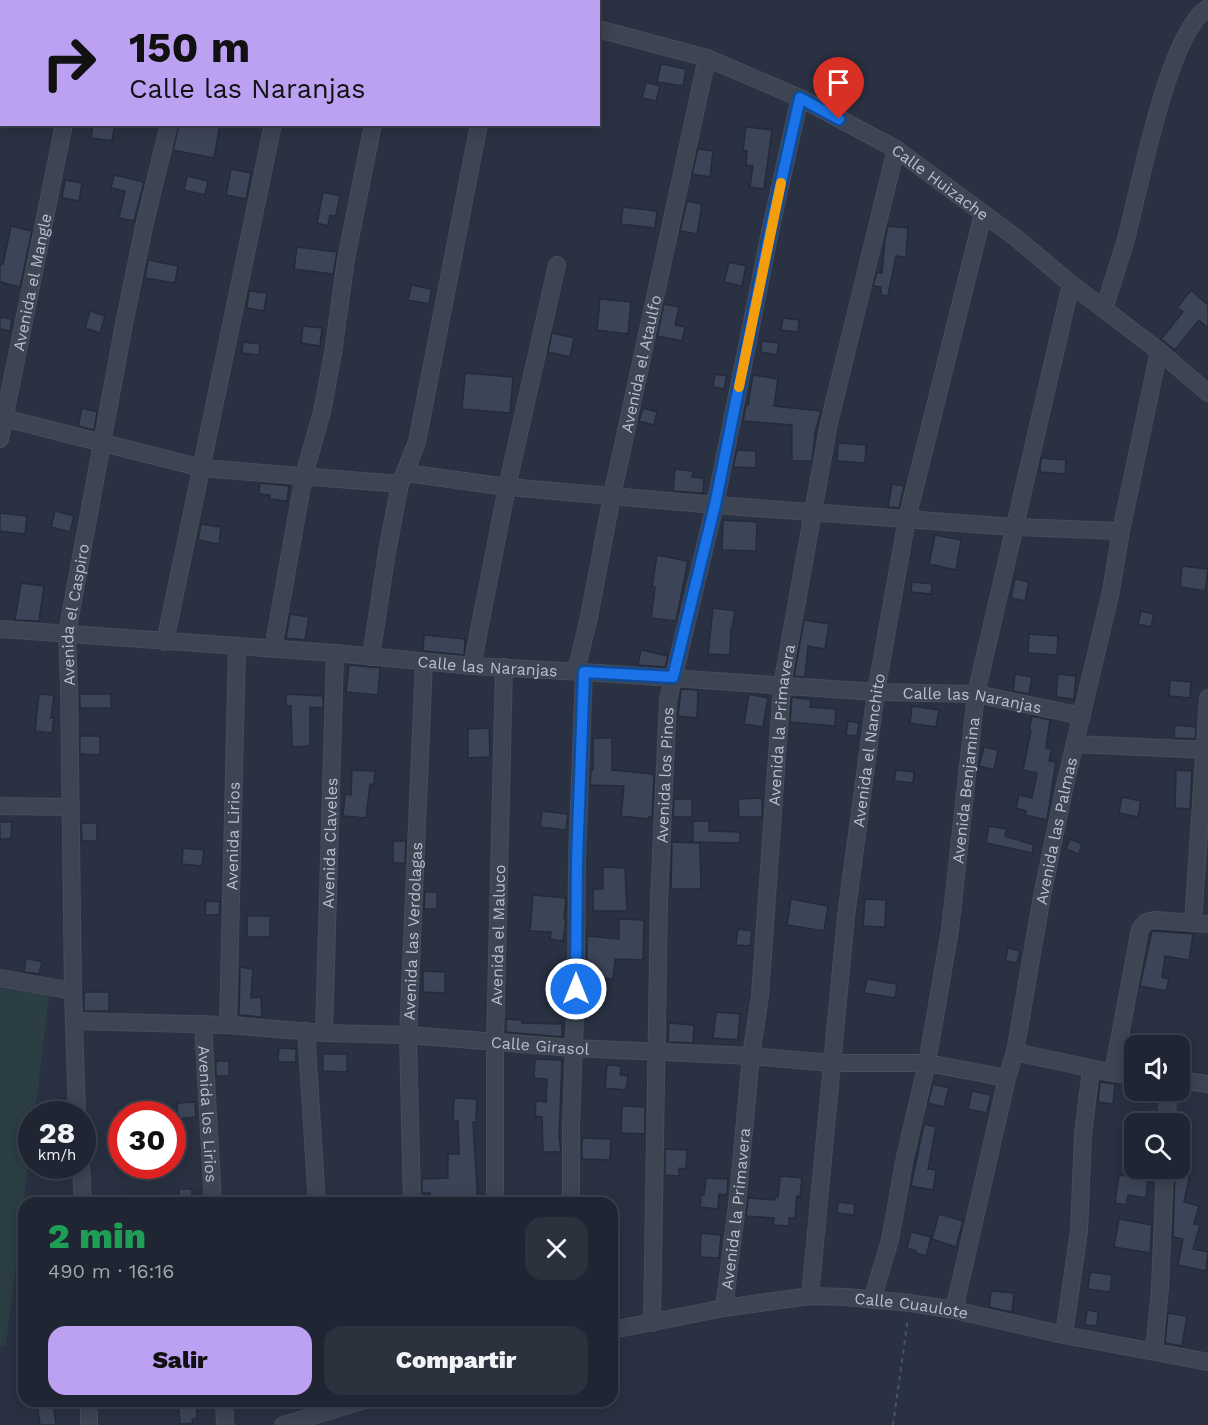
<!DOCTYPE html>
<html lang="es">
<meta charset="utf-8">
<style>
:root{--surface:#1f2532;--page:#2c313e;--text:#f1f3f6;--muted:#a1a5ac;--line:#3c424d;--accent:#bca0f2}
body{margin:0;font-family:"Work Sans",sans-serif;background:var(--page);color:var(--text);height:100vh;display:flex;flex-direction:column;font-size:22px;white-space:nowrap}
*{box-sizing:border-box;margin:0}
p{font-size:20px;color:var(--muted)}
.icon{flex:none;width:33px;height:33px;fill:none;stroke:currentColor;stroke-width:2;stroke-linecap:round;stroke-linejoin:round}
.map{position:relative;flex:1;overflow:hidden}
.panel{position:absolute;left:18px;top:1197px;width:600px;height:210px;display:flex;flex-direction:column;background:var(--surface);border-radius:18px;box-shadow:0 3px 15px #0003,0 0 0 2px var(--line)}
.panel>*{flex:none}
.guide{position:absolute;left:0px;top:0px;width:600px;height:126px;box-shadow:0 3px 15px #0003,0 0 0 2px var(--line);background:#bca0f2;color:#111;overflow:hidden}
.controls{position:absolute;left:1124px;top:1035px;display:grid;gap:12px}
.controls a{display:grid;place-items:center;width:66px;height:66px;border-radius:12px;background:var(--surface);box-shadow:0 3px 15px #0003,0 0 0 2px var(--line);font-size:30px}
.speed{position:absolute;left:18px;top:1101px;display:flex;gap:12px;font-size:30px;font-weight:700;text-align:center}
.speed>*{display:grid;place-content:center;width:78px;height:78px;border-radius:50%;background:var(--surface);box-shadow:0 3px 15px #0003,0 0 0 2px var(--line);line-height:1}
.speed small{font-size:15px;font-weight:400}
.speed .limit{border:9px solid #d22;background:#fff;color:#111}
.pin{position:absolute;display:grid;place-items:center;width:51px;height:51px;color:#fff;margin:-62px -26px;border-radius:50% 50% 50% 0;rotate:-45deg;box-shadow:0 0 6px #0007}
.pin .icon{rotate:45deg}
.me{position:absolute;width:66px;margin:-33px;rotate:0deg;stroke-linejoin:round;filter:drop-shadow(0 0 4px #0008)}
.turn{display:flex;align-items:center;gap:21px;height:126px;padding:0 30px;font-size:27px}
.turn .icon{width:78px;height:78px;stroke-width:2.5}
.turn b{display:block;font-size:42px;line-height:51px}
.round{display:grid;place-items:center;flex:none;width:63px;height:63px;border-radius:18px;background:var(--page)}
.headline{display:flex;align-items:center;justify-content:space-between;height:102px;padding:0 30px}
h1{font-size:36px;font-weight:800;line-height:45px;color:#1e9e55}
.action{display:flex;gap:12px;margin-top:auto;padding:12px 30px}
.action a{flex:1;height:69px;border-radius:18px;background:var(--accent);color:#111;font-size:24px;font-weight:800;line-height:69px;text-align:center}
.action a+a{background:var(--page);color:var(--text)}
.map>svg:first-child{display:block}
.green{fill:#2b3e43}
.building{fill:#3c4558;stroke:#242b39;stroke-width:1.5}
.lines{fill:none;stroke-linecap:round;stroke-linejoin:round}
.minor-casing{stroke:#474d5b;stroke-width:18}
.path{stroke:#44575b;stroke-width:2;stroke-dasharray:4.5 4.5;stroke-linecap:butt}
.minor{stroke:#3d4452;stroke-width:16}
.route-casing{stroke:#114b97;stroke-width:15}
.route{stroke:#1a73e8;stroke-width:10}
.slow{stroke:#f59e0b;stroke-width:10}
.labels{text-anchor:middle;stroke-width:6;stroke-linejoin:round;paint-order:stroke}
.street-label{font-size:16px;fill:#bbbfcc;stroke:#222937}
</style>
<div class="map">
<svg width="1208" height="1425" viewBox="0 0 1208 1425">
<rect width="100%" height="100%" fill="#293142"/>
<polygon class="green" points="0,988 49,996 35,1114 32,1114 31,1140 6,1346 0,1345"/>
<g class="building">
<polygon points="661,64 686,69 683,86 657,82"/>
<polygon points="646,82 660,86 656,101 642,98"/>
<polygon points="93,124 115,124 112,141 91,138"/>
<polygon points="179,124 220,124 214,158 173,150"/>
<polygon points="746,127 772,130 764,189 750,187 753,166 746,165 747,151 743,150"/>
<polygon points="698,149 713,151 710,177 692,174"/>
<polygon points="231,169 251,173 246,199 226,195"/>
<polygon points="114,175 144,182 134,221 119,218 125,191 111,188"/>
<polygon points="187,176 208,181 205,195 184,190"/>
<polygon points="65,180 82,183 79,201 62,198"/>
<polygon points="323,192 340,196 336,216 330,215 328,226 317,223"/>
<polygon points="687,201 702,204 697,234 680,231"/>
<polygon points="623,207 657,211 655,228 621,224"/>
<polygon points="11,226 32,231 20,287 0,282 0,264 3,264"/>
<polygon points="888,226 908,228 906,257 896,256 888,296 881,295 881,287 873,286 877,272 882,273 885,240"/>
<polygon points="297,247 337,252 333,274 294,269"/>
<polygon points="148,260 178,266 175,283 145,278"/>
<polygon points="729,262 746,266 742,286 724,282"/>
<polygon points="411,285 432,289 429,304 408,300"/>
<polygon points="1191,290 1208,305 1208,328 1199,320 1175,350 1161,339 1183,312 1177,308"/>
<polygon points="249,291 267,293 264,311 247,308"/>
<polygon points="600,299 631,302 628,334 597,330"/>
<polygon points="664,304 679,307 675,325 685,327 682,341 657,336"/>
<polygon points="90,311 105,316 100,333 85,328"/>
<polygon points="0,317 12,319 10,331 0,329"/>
<polygon points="783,318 799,320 798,332 781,330"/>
<polygon points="303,326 322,328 320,346 301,343"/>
<polygon points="552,333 574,338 570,357 548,352"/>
<polygon points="762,341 779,343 777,355 761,352"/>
<polygon points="243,342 260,344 259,355 242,353"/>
<polygon points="465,373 513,377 510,413 462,409"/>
<polygon points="715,374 727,376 724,389 713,387"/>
<polygon points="753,375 778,379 774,406 821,411 815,433 812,461 792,461 792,425 743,421 746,405 748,405"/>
<polygon points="82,408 97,412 94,430 78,426"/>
<polygon points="643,408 657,412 654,425 639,421"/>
<polygon points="838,443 866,445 865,463 837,461"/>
<polygon points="737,450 756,451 756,468 733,467"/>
<polygon points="1041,458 1066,460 1065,474 1040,472"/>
<polygon points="675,469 693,471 692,477 704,478 703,493 673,491"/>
<polygon points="260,483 289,486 287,501 270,499 270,495 259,494"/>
<polygon points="892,484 904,486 899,508 888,507"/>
<polygon points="55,511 74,516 70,532 51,527"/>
<polygon points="0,513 27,516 25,534 0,531"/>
<polygon points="723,520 757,522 756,551 722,550"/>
<polygon points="201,524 221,527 219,544 198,540"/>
<polygon points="935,535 961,540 956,570 929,564"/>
<polygon points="657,555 688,561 676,621 651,618 655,587 652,587"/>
<polygon points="1182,566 1208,569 1205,591 1180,587"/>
<polygon points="1015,579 1029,582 1025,601 1011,598"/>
<polygon points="912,582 932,584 931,594 911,592"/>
<polygon points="21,583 44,586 39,621 15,620"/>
<polygon points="713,608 735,611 732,629 731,629 730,655 708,654"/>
<polygon points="1141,611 1154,614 1151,627 1138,624"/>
<polygon points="290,614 309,617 305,640 286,638"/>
<polygon points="804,620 829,624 825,649 808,646 805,677 794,676"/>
<polygon points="1029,634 1058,636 1057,655 1028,653"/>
<polygon points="424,635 465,639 464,655 423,651"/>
<polygon points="641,650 668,656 665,667 638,665"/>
<polygon points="349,665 380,668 378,695 346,692"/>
<polygon points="1015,674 1032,677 1029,694 1013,691"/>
<polygon points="1058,674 1076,676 1074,699 1056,697"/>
<polygon points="1170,680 1191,682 1190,698 1169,696"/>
<polygon points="681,689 698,690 697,718 678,716"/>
<polygon points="39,694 54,695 51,718 54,718 52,733 35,731"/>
<rect x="80" y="694" width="31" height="14"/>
<polygon points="286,694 323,696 323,708 310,707 310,746 292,747 291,706 286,706"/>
<polygon points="749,694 768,698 763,727 744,724"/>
<polygon points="792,697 811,700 810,707 836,709 835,726 790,722"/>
<polygon points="912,706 939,710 936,727 910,723"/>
<polygon points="1032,716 1050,720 1046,748 1052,749 1049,761 1056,762 1047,820 1025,815 1026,811 1016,808 1019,795 1032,798 1037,773 1023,770 1031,730 1029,730"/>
<polygon points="848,721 859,723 857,736 846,735"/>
<polygon points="1175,725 1196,727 1195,739 1174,738"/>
<polygon points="489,728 490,757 468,758 468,729"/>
<polygon points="80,736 100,736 100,755 80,754"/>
<polygon points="593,738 612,738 612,770 654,774 652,817 649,817 649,819 621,816 624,786 590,785 591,770 593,770"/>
<polygon points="984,747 998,750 994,770 979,766"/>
<polygon points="352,770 375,771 374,785 370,784 366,818 343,816 345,794 351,795"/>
<polygon points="896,770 914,772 913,783 894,781"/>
<polygon points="1176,770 1192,771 1190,809 1175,808"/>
<polygon points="1122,797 1141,801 1138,817 1119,813"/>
<polygon points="762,798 762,817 739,817 738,799"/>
<polygon points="674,799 692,799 692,817 673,817"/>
<polygon points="542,811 568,814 566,830 540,827"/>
<polygon points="693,821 709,821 709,831 740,832 740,843 693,842"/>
<polygon points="0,822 12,822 11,839 0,839"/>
<polygon points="81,823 97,823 97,841 82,841"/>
<polygon points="989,826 1007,829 1005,836 1034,845 1032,853 986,843"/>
<polygon points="1070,839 1082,844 1079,854 1066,849"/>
<polygon points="393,841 406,841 405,863 393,863"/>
<polygon points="672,842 700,843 701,889 671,889"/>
<polygon points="183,848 204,850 202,866 182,864"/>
<polygon points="603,867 625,868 627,911 593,911 593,889 603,889"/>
<polygon points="425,892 437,892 437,909 424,909"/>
<polygon points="533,895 566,898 564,919 566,921 563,941 550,939 551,932 530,931"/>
<polygon points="791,899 828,906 824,931 787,925"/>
<polygon points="865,899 886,900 885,927 863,926"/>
<polygon points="206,901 220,902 219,915 205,915"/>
<rect x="247" y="916" width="23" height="21"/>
<polygon points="619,919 644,920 643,960 615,959 613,979 587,977 587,936 619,939"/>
<polygon points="738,929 752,931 750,946 736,945"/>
<polygon points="1152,931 1193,934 1189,960 1165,956 1162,977 1169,979 1166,991 1140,986"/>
<polygon points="1008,948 1020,951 1017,963 1005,961"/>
<polygon points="26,958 42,962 39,974 24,972"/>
<polygon points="240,967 253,969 251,998 261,997 262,1017 239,1015"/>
<polygon points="423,971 445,972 445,993 423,992"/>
<polygon points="867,979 897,984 895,998 864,993"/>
<rect x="84" y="992" width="25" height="19"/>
<polygon points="716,1012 740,1014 738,1040 713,1038"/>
<polygon points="506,1019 522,1020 522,1023 562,1024 562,1037 506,1032"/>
<polygon points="669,1023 694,1025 693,1043 668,1042"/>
<polygon points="279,1048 296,1049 296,1062 278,1062"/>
<polygon points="323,1054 347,1054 347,1072 323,1071"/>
<polygon points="535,1059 562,1060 559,1138 561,1152 543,1152 542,1117 535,1116 536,1101 546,1102 547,1079 534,1078"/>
<rect x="216" y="1061" width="13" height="15"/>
<polygon points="607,1065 621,1066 620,1075 628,1076 626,1090 605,1088"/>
<polygon points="1100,1082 1115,1084 1113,1104 1098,1102"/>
<polygon points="933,1084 949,1088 944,1107 928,1103"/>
<polygon points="972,1091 991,1095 987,1113 968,1109"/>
<polygon points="454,1098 477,1099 476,1122 473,1122 478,1203 430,1203 430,1193 422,1193 422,1179 448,1178 448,1154 459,1154 458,1121 453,1121"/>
<polygon points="195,1102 196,1117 178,1119 177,1103"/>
<polygon points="622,1106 645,1107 645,1134 621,1133"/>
<polygon points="924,1124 936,1127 928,1169 936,1170 933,1190 911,1186"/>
<polygon points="582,1138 611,1139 610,1160 582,1159"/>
<polygon points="665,1149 687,1150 686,1169 679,1168 679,1176 665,1175"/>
<polygon points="1175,1168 1191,1168 1184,1202 1199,1206 1194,1224 1200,1225 1193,1249 1208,1252 1206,1271 1178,1265 1183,1239 1173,1237"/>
<polygon points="1119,1175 1148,1179 1146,1198 1128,1195 1126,1205 1115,1203"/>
<polygon points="780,1176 802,1178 800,1197 797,1196 795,1218 789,1218 789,1226 773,1225 774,1218 746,1216 748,1198 775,1200 775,1197 778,1197"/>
<polygon points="706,1178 728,1179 727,1195 719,1194 718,1209 700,1207 701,1195 704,1195"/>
<rect x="179" y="1189" width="13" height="14"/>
<polygon points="838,1202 855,1204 854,1215 837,1213"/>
<polygon points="939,1214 963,1221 956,1247 932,1239"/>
<polygon points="1119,1219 1152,1225 1150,1253 1114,1247"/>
<polygon points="911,1232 931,1237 926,1256 916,1253 916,1251 907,1248"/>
<polygon points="701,1233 721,1235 719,1258 700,1257"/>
<polygon points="1090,1272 1112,1275 1110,1292 1088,1289"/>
<polygon points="991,1291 1014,1293 1012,1312 989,1307"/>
<polygon points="1087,1310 1098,1312 1097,1326 1085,1325"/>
<polygon points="1168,1313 1187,1316 1182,1346 1165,1343"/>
<polygon points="53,1401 56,1425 40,1425 37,1403"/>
<polygon points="178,1401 196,1401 197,1419 192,1419 193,1423 180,1424"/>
</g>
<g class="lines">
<defs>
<g id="minor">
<polyline points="465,0 473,2"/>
<polyline points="90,2 90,0"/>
<polyline points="195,2 195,0"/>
<polyline points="299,2 299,0"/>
<polyline points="400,2 401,0"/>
<path id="s1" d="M598 29 707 58 800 98 896 149 1015 237 1071 284 1159 351 1208 393"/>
<path d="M1104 309C1111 287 1118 265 1125 243 1139 193 1167 33 1208 8"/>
<polyline points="0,417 202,468 400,484"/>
<path id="s2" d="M0 439 64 124"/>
<polyline points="406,473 507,487 715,505 1014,527 1121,531"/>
<path id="s3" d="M0 629 335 653 472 666 584 672 876 692 976 694 1082 716"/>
<polyline points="165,642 273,124"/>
<polyline points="273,649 304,475 322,412 333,353 346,259 373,124"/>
<polyline points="371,657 387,552 400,484 417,442 479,124"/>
<polyline points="472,666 507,487 557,265"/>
<path id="s4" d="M576 671 589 617 612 496 707 58"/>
<polyline points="1075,744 1208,750"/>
<polyline points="0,806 70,807"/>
<polyline points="1193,923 1208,698"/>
<polyline points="0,978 73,991"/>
<path id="s5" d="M75 1021 228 1025 324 1033 408 1035 573 1048 751 1056 831 1063H927L1007 1078"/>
<path id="s6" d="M203 1024 213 1203"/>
<path id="s7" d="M228 1025 237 647"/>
<polyline points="306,1031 317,1203"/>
<path id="s8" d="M324 1033 335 653"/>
<polyline points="1015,1052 1113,1073 1134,1075"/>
<polyline points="1113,1073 1140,929 1146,922 1155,920 1208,924"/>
<polyline points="1179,1080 1208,1084"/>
<path id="s9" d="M77 1114 73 991 69 687 67 633 124 324 145 222 169 124"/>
<polyline points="1167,1124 1168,1090"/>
<polyline points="81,1166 83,1203"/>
<path id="s10" d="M412 1203 408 1035 424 662"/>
<path id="s11" d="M495 1203V1043L504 667"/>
<polyline points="571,1203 571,1125 576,989 577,860 584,672"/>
<path id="s12" d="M810 1296 846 916 876 692 907 519 983 214"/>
<path id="s13" d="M872 1300 890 1240 905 1157 927 1063 950 930 976 694 1071 284"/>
<path id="s14" d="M724 1308 737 1205 751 1056 760 996 782 685 829 423 896 149"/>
<path id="s15" d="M954 1310 1007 1078 1015 1052 1042 896 1065 785 1111 591 1121 531 1159 351"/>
<path id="s16" d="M652 1323 659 900 668 700 715 505 772 222 800 98"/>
<path id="s17" d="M612 1330 724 1308 810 1296 846 1297 910 1303 954 1310 1064 1335 1208 1362"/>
<polyline points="1064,1335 1079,1231 1083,1135 1091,1069"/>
<polyline points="1154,1351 1160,1288 1165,1168"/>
<polyline points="89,1401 89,1425"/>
<polyline points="224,1401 225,1425"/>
<polyline points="283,1425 362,1401"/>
</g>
</defs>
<use href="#minor" class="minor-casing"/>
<polyline class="path" points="893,1425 908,1318"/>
<use href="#minor" class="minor"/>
</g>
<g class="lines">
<defs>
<polyline id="route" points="576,989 577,860 584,672 673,677 715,505 772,222 800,98 839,119"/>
</defs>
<use href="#route" class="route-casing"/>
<use href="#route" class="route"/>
<polyline class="slow" points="739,387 781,183"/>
</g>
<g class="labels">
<g class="street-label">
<text dy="6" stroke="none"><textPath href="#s1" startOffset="378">Calle Huizache</textPath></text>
<text dy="6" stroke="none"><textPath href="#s2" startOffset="160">Avenida el Mangle</textPath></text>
<text dy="6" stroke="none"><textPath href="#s4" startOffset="314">Avenida el Ataulfo</textPath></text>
<text dy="6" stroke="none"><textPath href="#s9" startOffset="500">Avenida el Caspiro</textPath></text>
<text dy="6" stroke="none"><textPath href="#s3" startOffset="489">Calle las Naranjas</textPath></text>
<text dy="6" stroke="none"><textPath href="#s3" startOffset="975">Calle las Naranjas</textPath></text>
<text dy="6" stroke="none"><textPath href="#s14" startOffset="586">Avenida la Primavera</textPath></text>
<text dy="6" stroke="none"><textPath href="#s12" startOffset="549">Avenida el Nanchito</textPath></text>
<text dy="6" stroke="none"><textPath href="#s16" startOffset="548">Avenida los Pinos</textPath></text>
<text dy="6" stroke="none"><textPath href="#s13" startOffset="519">Avenida Benjamina</textPath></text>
<text dy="6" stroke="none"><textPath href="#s15" startOffset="490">Avenida las Palmas</textPath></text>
<text dy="6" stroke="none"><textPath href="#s7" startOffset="189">Avenida Lirios</textPath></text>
<text dy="6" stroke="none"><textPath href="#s8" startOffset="190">Avenida Claveles</textPath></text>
<text dy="6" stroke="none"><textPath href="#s10" startOffset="272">Avenida las Verdolagas</textPath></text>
<text dy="6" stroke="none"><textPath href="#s11" startOffset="268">Avenida el Maluco</textPath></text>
<text dy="6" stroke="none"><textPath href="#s5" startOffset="466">Calle Girasol</textPath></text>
<text dy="6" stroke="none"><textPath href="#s6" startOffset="90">Avenida los Lirios</textPath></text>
<text dy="6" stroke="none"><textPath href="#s14" startOffset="100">Avenida la Primavera</textPath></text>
<text dy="6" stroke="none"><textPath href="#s17" startOffset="303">Calle Cuaulote</textPath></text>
</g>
</g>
</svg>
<div class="controls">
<a><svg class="icon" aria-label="sound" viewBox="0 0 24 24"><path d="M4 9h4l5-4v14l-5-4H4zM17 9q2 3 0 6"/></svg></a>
<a><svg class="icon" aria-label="search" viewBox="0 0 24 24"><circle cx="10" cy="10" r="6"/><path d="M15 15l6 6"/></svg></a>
</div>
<div class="speed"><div>28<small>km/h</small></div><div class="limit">30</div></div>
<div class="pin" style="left:839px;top:119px;background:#d93025"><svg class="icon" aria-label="arrive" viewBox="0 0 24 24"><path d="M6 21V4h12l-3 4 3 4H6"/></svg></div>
<svg class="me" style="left:576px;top:989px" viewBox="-20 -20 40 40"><circle r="17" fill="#1a73e8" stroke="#fff" stroke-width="3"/><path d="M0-11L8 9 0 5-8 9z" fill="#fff"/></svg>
<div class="guide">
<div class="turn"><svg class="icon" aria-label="right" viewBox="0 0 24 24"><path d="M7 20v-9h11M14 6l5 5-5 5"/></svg><div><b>150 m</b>Calle las Naranjas</div></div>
</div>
<section class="panel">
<div class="headline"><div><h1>2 min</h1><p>490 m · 16:16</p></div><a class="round"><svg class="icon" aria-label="close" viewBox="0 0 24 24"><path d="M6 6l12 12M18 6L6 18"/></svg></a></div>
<div class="action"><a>Salir</a><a>Compartir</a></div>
</section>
</div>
